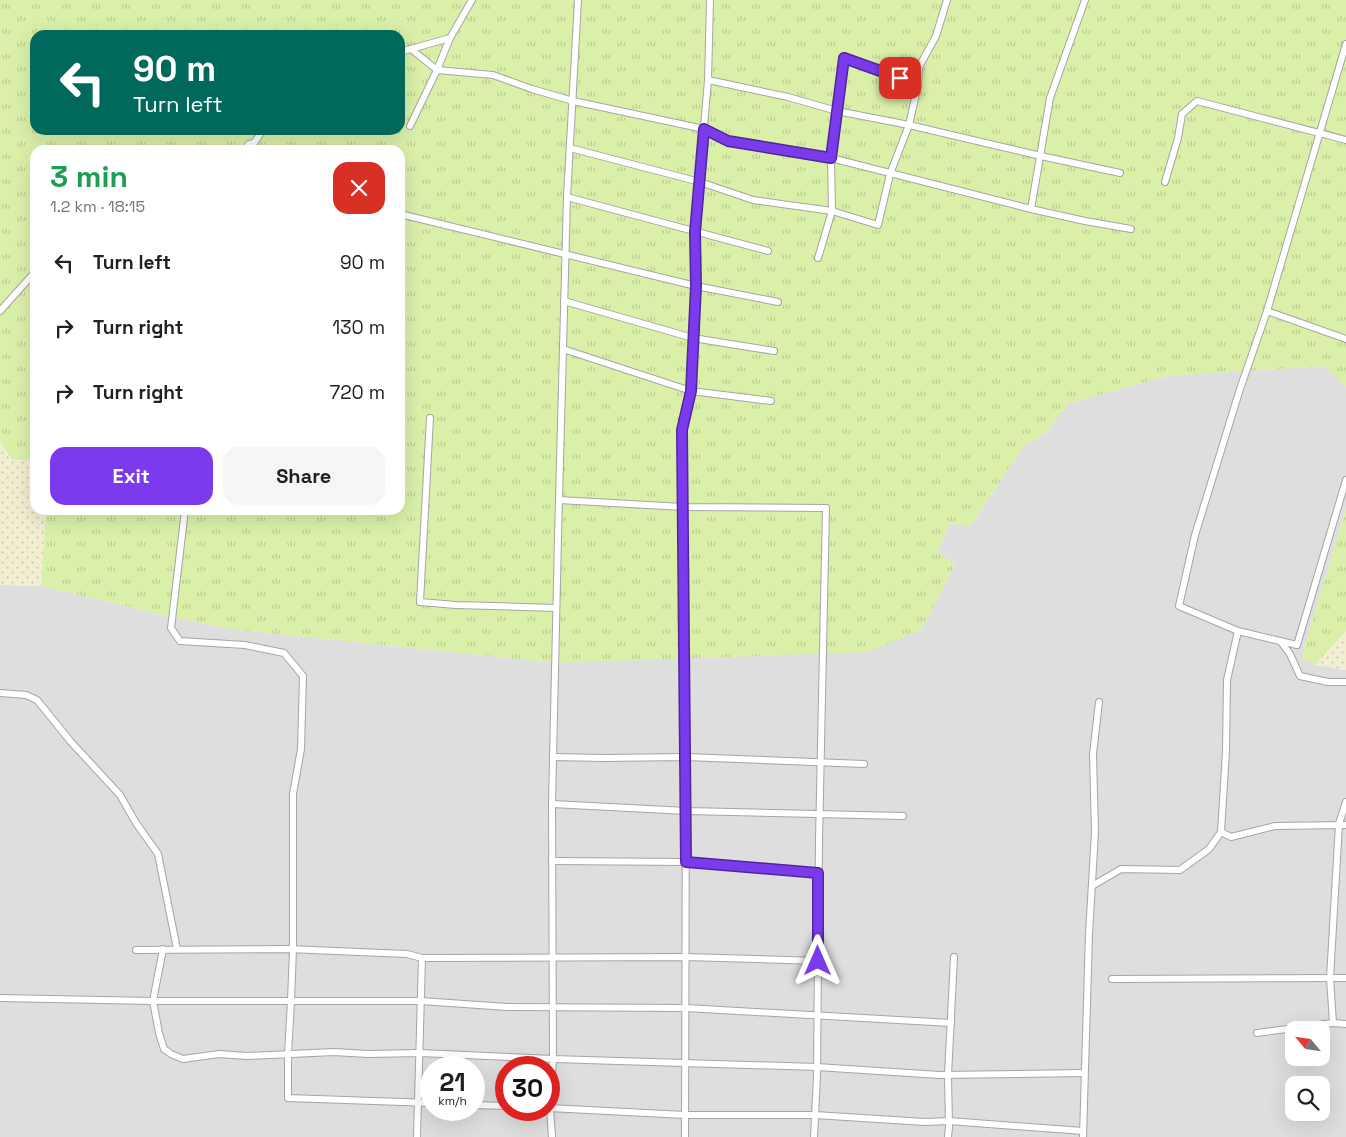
<!DOCTYPE html>
<meta charset="utf-8">
<style>
:root{--surface:#fff;--page:#f6f6f6;--text:#202124;--muted:#757577;--accent:#7c3aed}
body{margin:0;font-family:"Space Grotesk",sans-serif;background:var(--page);color:var(--text);height:100vh;display:flex;flex-direction:column;font-size:19px;white-space:nowrap}
*{box-sizing:border-box;margin:0}
p{font-size:16px;color:var(--muted)}
.icon{flex:none;width:28px;height:28px;fill:none;stroke:currentColor;stroke-width:2;stroke-linecap:round;stroke-linejoin:round}
.map{position:relative;flex:1;overflow:hidden}
.side{position:absolute;left:30px;top:145px;width:375px;height:370px;display:flex;flex-direction:column;background:var(--surface);border-radius:15px;box-shadow:0 5px 20px #0002}
.side>*{flex:none}
.banner{position:absolute;left:30px;top:30px;width:375px;height:105px;border-radius:15px;box-shadow:0 5px 20px #0002;background:#00695c;color:#fff;overflow:hidden}
.needle{width:32px;rotate:299deg}
.controls{position:absolute;left:1285px;top:1021px;display:grid;gap:10px}
.controls a{display:grid;place-items:center;width:45px;height:45px;border-radius:10px;background:var(--surface);box-shadow:0 5px 20px #0002;font-size:25px}
.speed{position:absolute;left:420px;top:1056px;display:flex;gap:10px;font-size:25px;font-weight:700;text-align:center}
.speed>*{display:grid;place-content:center;width:65px;height:65px;border-radius:50%;background:var(--surface);box-shadow:0 5px 20px #0002;line-height:1}
.speed small{font-size:12px;font-weight:400}
.speed .limit{border:8px solid #d22;background:#fff;color:#111}
.pin{position:absolute;display:grid;place-items:center;width:42px;height:42px;color:#fff;margin:-21px;border-radius:10px;box-shadow:0 2px 8px #0006}
.me{position:absolute;width:55px;margin:-28px;rotate:0deg;stroke-linejoin:round;filter:drop-shadow(0 0 4px #0008)}
.turn{display:flex;align-items:center;gap:18px;height:105px;padding:0 20px;font-size:22px}
.turn .icon{width:65px;height:65px;stroke-width:2.5}
.turn b{display:block;font-size:35px;line-height:42px}
.round{display:grid;place-items:center;flex:none;width:52px;height:52px;border-radius:15px;background:var(--page)}
.summary{display:flex;align-items:center;justify-content:space-between;height:85px;padding:0 20px}
h1{font-size:30px;font-weight:800;line-height:38px;color:#1e9e55}
.action{display:flex;gap:10px;margin-top:auto;padding:10px 20px}
.action a{flex:1;height:58px;border-radius:15px;background:var(--accent);color:#fff;font-size:20px;font-weight:800;line-height:58px;text-align:center}
.action a+a{background:var(--page);color:var(--text)}
ul{padding:0;list-style:none}
li{display:flex;align-items:center;gap:15px;height:65px;padding:0 20px}
li div{flex:1}
li b{display:block;font-size:19px}
li em{font-style:normal}
.map>svg:first-child{display:block}
.residential{fill:#dfdede;fill-rule:evenodd}
.farmland{fill:url(#farmland-dots)}
.grass{fill:url(#grass-tufts);fill-rule:evenodd}
.lines{fill:none;stroke-linecap:round;stroke-linejoin:round}
.minor-casing{stroke:#a5a5a5;stroke-width:8}
.minor{stroke:#fff;stroke-width:6}
.route-casing{stroke:#51269a;stroke-width:12}
.route{stroke:#7c3aed;stroke-width:9}
</style>
<div class="map">
<svg width="1346" height="1137" viewBox="0 0 1346 1137">
<defs>
<pattern id="farmland-dots" width="8" height="8" patternUnits="userSpaceOnUse" patternTransform="scale(1.25)"><rect width="8" height="8" fill="#f2eed1"/><path d="M2 2h.1M6 6h.1" fill="none" stroke="#cfccb3" stroke-width="1.8" stroke-linecap="round"/></pattern>
<pattern id="grass-tufts" width="24" height="20" patternUnits="userSpaceOnUse" patternTransform="scale(1.25)"><rect width="24" height="20" fill="#daf0a9"/><path d="M3 7l-1-3M5 7V3M7 7l1-3M15 17l-1-3M17 17v-4M19 17l1-3" fill="none" stroke="#bbce91"/></pattern>
</defs>
<rect width="100%" height="100%" fill="#f2ece7"/>
<path class="residential" d="M1324 366 1346 387V509L1305 644 1303 658 1315 665 1346 670V1137H0V585L41 586 177 618 230 629 557 663 955 564 937 552 950 523 971 525 1023 447 1046 432 1069 403 1167 376ZM1294 1030H1321V1058H1294ZM431 1068H474V1110H431ZM506 1068H549V1110H506ZM1294 1085H1321V1112H1294Z"/>
<g class="farmland">
<polygon points="0,441 12,460 35,459 35,510 46,510 41,586 0,585"/>
<polygon points="1346,631 1346,670 1315,665 1343,635"/>
</g>
<g class="grass">
<path d="M0 0H1346V387L1324 366 1167 376 1069 403 1046 432 1023 447 970 526 950 523 937 552 955 564 922 629 868 652 557 663 230 629 177 618 41 586 46 510H400V150H35V459L12 460 0 441ZM35 35H400V130H35Z"/>
<polygon points="1346,509 1346,631 1315,665 1303,659 1305,644"/>
</g>
<g class="lines">
<defs>
<g id="minor">
<polyline points="578,0 567,197 558,537 552,804 553,1059 817,1067 940,1075 1084,1073"/>
<polyline points="411,49 437,70 493,75 532,89 573,101 704,129 728,141 831,158 1031,209 1085,221 1131,229"/>
<polyline points="400,52 450,38 472,0"/>
<polyline points="708,80 788,97 837,111 909,125 1041,156 1120,173"/>
<polyline points="410,126 437,70 450,38"/>
<polyline points="570,148 700,182 753,200 832,211 878,225 890,174 909,125 918,85 919,67 936,36 947,0"/>
<polyline points="244,150 249,144 254,143 263,130"/>
<polyline points="1165,182 1178,138 1182,114 1197,101 1346,140"/>
<polyline points="567,197 768,251"/>
<polyline points="1031,209 1050,98 1085,0"/>
<polyline points="400,214 696,286 778,302"/>
<polyline points="818,258 832,211 831,158 844,58 918,85"/>
<polyline points="564,301 693,338 774,351"/>
<polyline points="0,311 35,272"/>
<polyline points="1267,311 1346,44"/>
<polyline points="563,349 691,391 771,401"/>
<polyline points="430,418 420,602 456,605 556,608"/>
<polyline points="559,500 683,507 826,508 819,840 817,1076 814,1137"/>
<polyline points="1238,631 1179,606 1195,535 1240,389 1267,311 1346,339"/>
<polyline points="1281,642 1290,654 1300,676 1328,682 1346,682"/>
<polyline points="0,693 26,695 37,700 71,742 120,795 136,823 158,854 177,949"/>
<polyline points="553,757 603,758 686,757 864,764"/>
<polyline points="552,804 687,811 903,816"/>
<polyline points="1221,832 1226,751 1227,680 1238,631 1297,645 1346,480"/>
<polyline points="552,861 686,862 818,873"/>
<polyline points="1092,886 1121,869 1180,870 1209,849 1221,832 1231,837 1275,826 1346,825"/>
<polyline points="163,949 153,1001 159,1033 164,1049 171,1054 183,1059 219,1054 247,1056 334,1052 368,1054 420,1053 553,1059 550,1108 552,1137"/>
<polyline points="136,950 288,949 407,954 422,958 417,1137"/>
<polyline points="422,958 686,957 818,961"/>
<polyline points="1112,979 1346,978"/>
<polyline points="0,998 153,1001 291,1001 293,949 293,794 301,749 303,676 284,653 245,645 180,641 171,628 185,510"/>
<polyline points="1333,1023 1330,978 1339,824 1346,802"/>
<polyline points="1257,1033 1333,1023 1346,1024"/>
<polyline points="431,1103 288,1098 288,1054 291,1001 421,1001 507,1007 686,1008 951,1023"/>
<polyline points="474,1105 506,1106"/>
<polyline points="549,1108 685,1115 815,1115 925,1122 949,1121 1083,1131"/>
<polyline points="685,1137 686,757 682,429 691,391 696,286 695,232 708,80 710,0"/>
<polyline points="948,1137 949,1127 948,1075 954,957"/>
<polyline points="1083,1137 1089,934 1095,832 1093,754 1099,702"/>
</g>
</defs>
<use href="#minor" class="minor-casing"/>
<use href="#minor" class="minor"/>
</g>
<g class="lines">
<defs>
<polyline id="route" points="818,961 818,873 686,862 682,430 691,391 696,286 695,232 704,129 728,141 831,158 844,58 900,78"/>
</defs>
<use href="#route" class="route-casing"/>
<use href="#route" class="route"/>
</g>
</svg>
<div class="controls">
<a><svg class="needle" viewBox="-14 -14 28 28"><path d="M0-13l5 13h-10z" fill="#e53935"/><path d="M0 13l5-13h-10z" fill="#757577"/></svg></a>
<a><svg class="icon" aria-label="search" viewBox="0 0 24 24"><circle cx="10" cy="10" r="6"/><path d="M15 15l6 6"/></svg></a>
</div>
<div class="speed"><div>21<small>km/h</small></div><div class="limit">30</div></div>
<div class="pin" style="left:900px;top:78px;background:#d93025"><svg class="icon" aria-label="arrive" viewBox="0 0 24 24"><path d="M6 21V4h12l-3 4 3 4H6"/></svg></div>
<svg class="me" style="left:818px;top:961px" viewBox="-20 -20 40 40"><path d="M0-17L14 15 0 8-14 15z" fill="#7c3aed" stroke="#fff" stroke-width="4"/></svg>
<div class="banner">
<div class="turn"><svg class="icon" aria-label="left" viewBox="0 0 24 24"><path d="M17 20v-9H6M10 6l-5 5 5 5"/></svg><div><b>90 m</b>Turn left</div></div>
</div>
<section class="side">
<div class="summary"><div><h1>3 min</h1><p>1.2 km · 18:15</p></div><a class="round" style="background:#d93025;color:#fff"><svg class="icon" aria-label="close" viewBox="0 0 24 24"><path d="M6 6l12 12M18 6L6 18"/></svg></a></div>
<ul>
<li><svg class="icon" aria-label="left" viewBox="0 0 24 24"><path d="M17 20v-9H6M10 6l-5 5 5 5"/></svg><div><b>Turn left</b></div><em>90 m</em></li>
<li><svg class="icon" aria-label="right" viewBox="0 0 24 24"><path d="M7 20v-9h11M14 6l5 5-5 5"/></svg><div><b>Turn right</b></div><em>130 m</em></li>
<li><svg class="icon" aria-label="right" viewBox="0 0 24 24"><path d="M7 20v-9h11M14 6l5 5-5 5"/></svg><div><b>Turn right</b></div><em>720 m</em></li>
</ul>
<div class="action"><a>Exit</a><a>Share</a></div>
</section>
</div>
